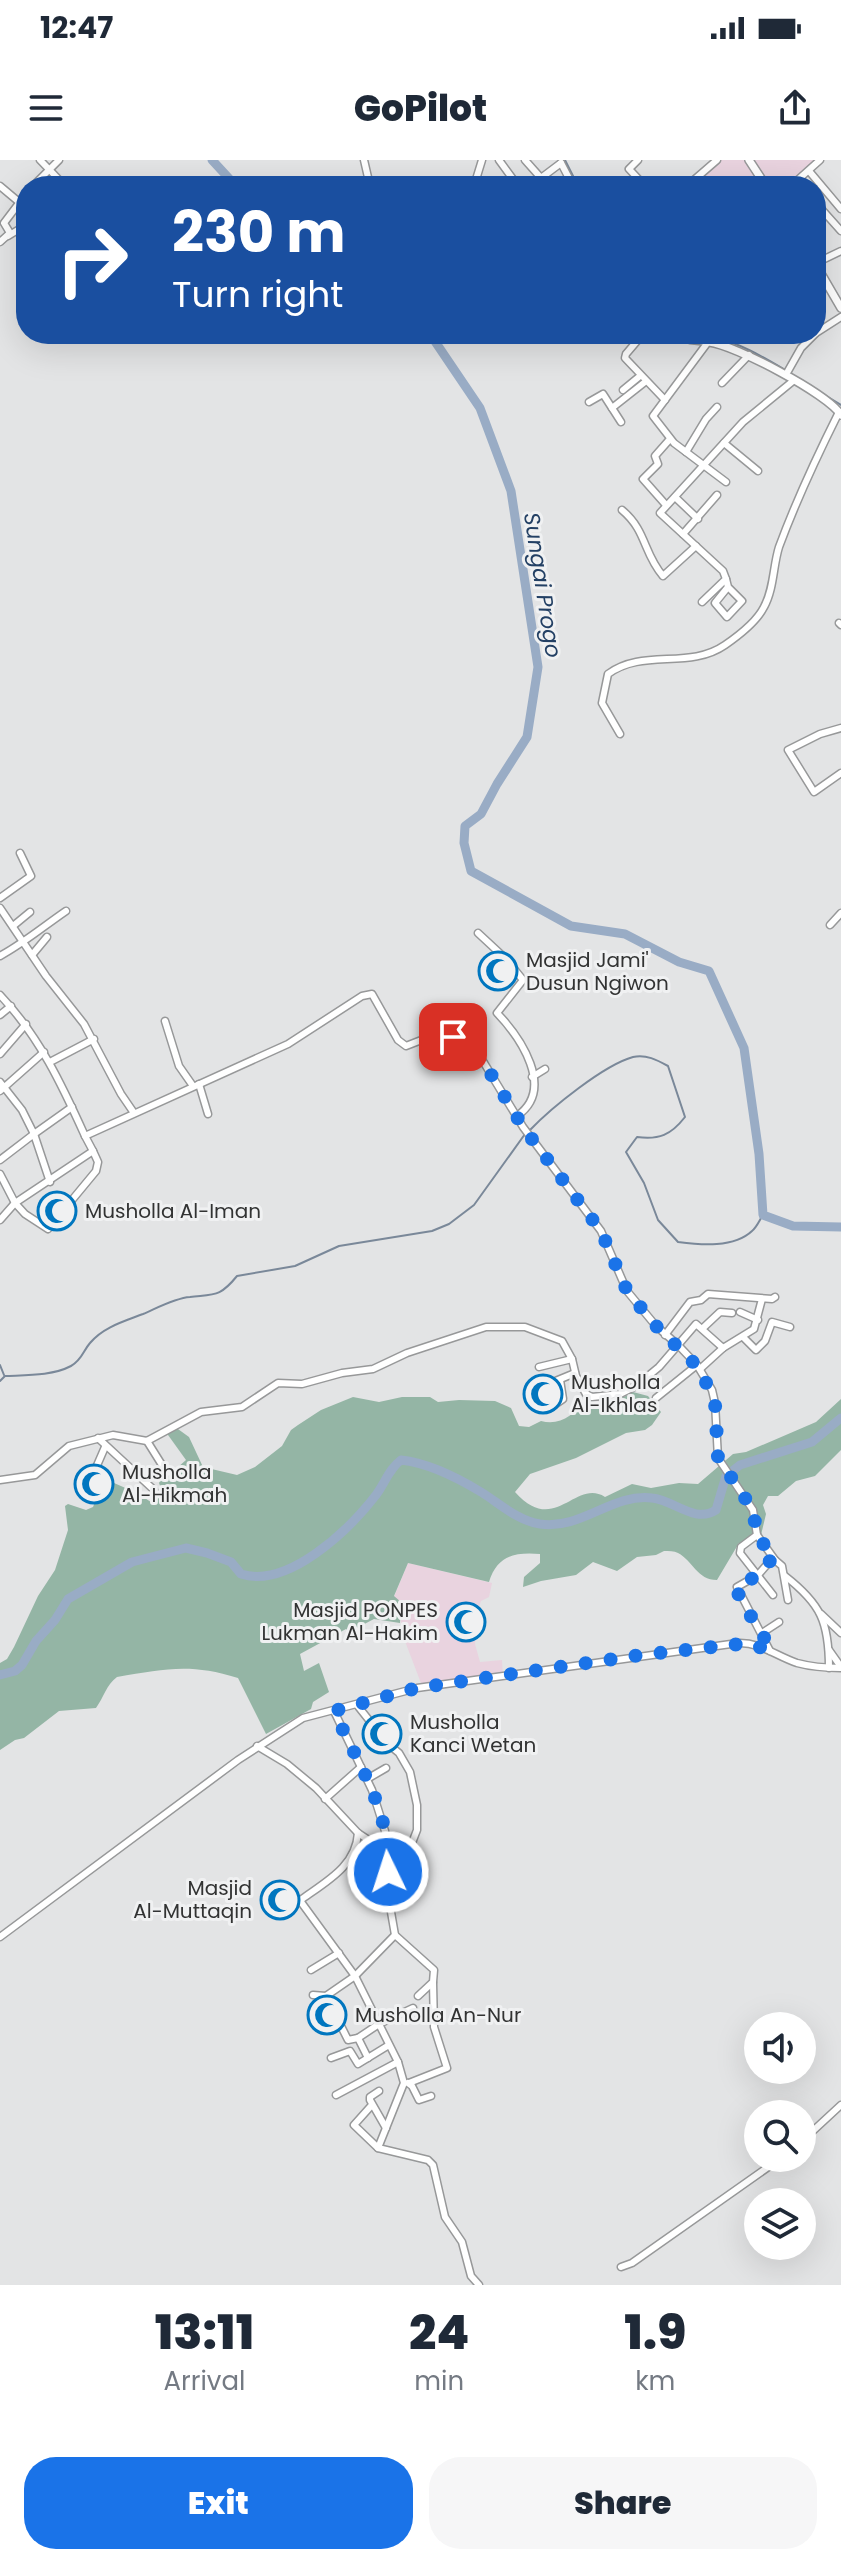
<!DOCTYPE html>
<style>
:root{--surface:#fff;--page:#f6f6f7;--text:#1f2937;--muted:#747a83;--accent:#1a73e8}
body{margin:0;font-family:Poppins,sans-serif;background:var(--page);color:var(--text);height:100vh;display:flex;flex-direction:column;font-size:30px;white-space:nowrap}
*{box-sizing:border-box;margin:0}
p{font-size:26px;color:var(--muted)}
.icon{flex:none;width:44px;height:44px;fill:none;stroke:currentColor;stroke-width:2;stroke-linecap:round;stroke-linejoin:round}
.map{position:relative;height:2125px;overflow:hidden}
.drawer{display:flex;flex-direction:column;background:var(--surface);flex:1}
.drawer>*{flex:none}
.banner{position:absolute;left:16px;top:16px;width:810px;height:168px;border-radius:32px;box-shadow:0 8px 32px #0002;background:#1a4fa0;color:#fff;overflow:hidden}
.fabs{position:absolute;left:744px;top:1852px;display:grid;gap:16px}
.fabs a{display:grid;place-items:center;width:72px;height:72px;border-radius:50%;background:var(--surface);box-shadow:0 8px 32px #0002;font-size:40px}
.pin{position:absolute;display:grid;place-items:center;width:68px;height:68px;color:#fff;margin:-34px;border-radius:16px;box-shadow:0 4px 12px #0006}
.me{position:absolute;width:88px;margin:-44px;rotate:356deg;stroke-linejoin:round;filter:drop-shadow(0 0 6px #0008)}
.turn{display:flex;align-items:center;gap:28px;height:168px;padding:0 24px;font-size:36px}
.turn .icon{width:104px;height:104px;stroke-width:2.5}
.turn b{display:block;font-size:56px;line-height:68px}
.eta{display:flex;justify-content:space-evenly;align-items:center;height:136px;text-align:center}
.eta b{font-size:48px;font-weight:800;line-height:56px}
.cta{display:flex;gap:16px;margin-top:auto;padding:16px 24px}
.cta a{flex:1;height:92px;border-radius:32px;background:var(--accent);color:#fff;font-size:32px;font-weight:800;line-height:92px;text-align:center}
.cta a+a{background:var(--page);color:var(--text)}
.status{display:flex;justify-content:space-between;align-items:center;height:56px;padding:0 40px;background:var(--surface);direction:ltr}
.status svg{height:22px;fill:currentColor}
header{display:flex;justify-content:space-between;align-items:center;height:104px;padding:0 24px;background:var(--surface);font-size:36px;font-weight:800}
.map>svg:first-child{display:block}
.education{fill:#e9d3df}
.forest{fill:#94b5a5}
.lines{fill:none;stroke-linecap:round;stroke-linejoin:round}
.stream{stroke:#7a8899;stroke-width:2}
.river{stroke:#99acc5;stroke-width:9}
.minor-casing{stroke:#979899;stroke-width:9}
.major-casing{stroke:#979899;stroke-width:10}
.minor{stroke:#fff;stroke-width:6}
.major{stroke:#fff;stroke-width:7}
.route{stroke:#1a73e8;stroke-width:14;stroke-dasharray:0 25.2}
.labels{text-anchor:middle;stroke-width:6;stroke-linejoin:round;paint-order:stroke}
.poi-label{font-size:20px;fill:#323333;stroke:#f0f1f2;text-anchor:start}
.water-label{font-size:22px;font-style:italic;fill:#234064;stroke:#f0f1f2}
</style>
<div class="status"><b>12:47</b><svg viewBox="0 0 49 12"><path d="M0 12V9h3v3zM5 12V6h3v6zM10 12V3h3v9zM15 12V0h3v12zM26 1h20v11H26zM47 4h2v5h-2z"/></svg></div>
<header><svg class="icon" aria-label="menu" viewBox="0 0 24 24"><path d="M4 6h16M4 12h16M4 18h16"/></svg>GoPilot<svg class="icon" aria-label="share" viewBox="0 0 24 24"><path d="M12 15V3M7 8l5-5 5 5M5 13v7h14v-7"/></svg></header>
<div class="map">
<svg width="841" height="2125" viewBox="0 0 841 2125">
<rect width="100%" height="100%" fill="#e3e4e5"/>
<g class="education">
<polygon points="721,0 820,0 790,26 693,26"/>
<polygon points="408,1403 492,1423 489,1437 481,1441 477,1453 475,1484 480,1502 502,1500 503,1517 424,1531 403,1476 400,1455 401,1443 394,1437"/>
</g>
<path class="forest" d="M633 1232 648 1236 661 1252 652 1265 645 1270 626 1273 576 1298 530 1314 515 1332C555 1377 575 1318 605 1337L632 1324 651 1328 679 1323 698 1324 733 1294 746 1292 816 1262 841 1239V1290L815 1316 796 1321 778 1336H768L763 1345 766 1354 761 1375 748 1385 739 1383 717 1420C697 1420 693 1401 678 1393 674 1391 669 1391 664 1391L656 1395 637 1397 617 1411 593 1402 576 1415 541 1421 523 1427 524 1417 540 1403V1394C516 1392 497 1395 489 1422L408 1403 394 1436 401 1442 400 1463 374 1459 349 1472 346 1469 300 1494 304 1511 319 1503 329 1532 313 1542 311 1549 266 1574 238 1518C190 1503 165 1509 117 1517 106 1525 104 1537 96 1548L59 1551 24 1578 15 1580 0 1590V1503L7 1499 14 1487 38 1436 55 1410 68 1370 65 1346 68 1344 86 1350 93 1347 101 1327 105 1329 114 1323 137 1333 154 1344 162 1331 159 1323 163 1315H169L186 1300 163 1268 171 1264 189 1277 203 1307 237 1315 255 1307 282 1286 291 1270 298 1265 321 1250 353 1237 379 1242 402 1237H430L438 1242 459 1240 495 1241 511 1248 519 1266 529 1267 541 1261C560 1266 574 1255 585 1240 601 1245 619 1241 633 1232Z"/>
<g class="lines">
<g class="stream">
<polyline points="565,0 578,26"/>
<polyline points="693,174 707,176"/>
<path d="M714 177C742 184 763 197 787 211"/>
<polyline points="823,234 841,245"/>
<path d="M530 970C551 948 604 905 633 897 646 894 657 900 668 906L685 957C671 975 659 980 637 977L626 992 644 1023 658 1060 678 1082C701 1085 734 1088 752 1071 757 1067 760 1059 763 1055"/>
<polyline points="0,1205 4,1215"/>
<path d="M0 1221 5 1216C27 1215 52 1216 71 1206 82 1200 83 1191 90 1183 103 1167 125 1161 143 1154 157 1148 175 1138 190 1137 215 1134 220 1137 237 1116L295 1106 339 1086 432 1071 449 1064 474 1045 525 974"/>
</g>
<g class="river">
<polyline points="212,0 236,26"/>
<polyline points="430,174 480,248 511,331 538,507 527,577 497,624 481,654 465,666 464,683 471,711 571,766 625,774 679,802 709,811 744,888 759,994 763,1055 793,1066 841,1067"/>
<path d="M0 1515 15 1511 22 1505 36 1481 55 1460 68 1439 132 1402 186 1388 207 1393 231 1402 241 1414C288 1429 349 1370 376 1335 385 1323 389 1309 401 1300 428 1303 458 1318 481 1332 499 1343 518 1361 540 1364 582 1370 612 1333 652 1338 674 1340 695 1364 716 1350L726 1316 740 1305 812 1282 841 1258"/>
</g>
<defs>
<g id="minor">
<polyline points="40,0 65,26"/>
<polyline points="364,0 370,26"/>
<polyline points="499,0 518,26"/>
<polyline points="525,0 541,18 561,3"/>
<polyline points="638,0 629,9 645,26"/>
<polyline points="561,3 573,26"/>
<polyline points="809,11 841,49"/>
<polyline points="0,26 19,42"/>
<polyline points="33,26 59,0"/>
<polyline points="474,26 482,0"/>
<polyline points="687,26 717,0"/>
<polyline points="791,26 820,0"/>
<polyline points="816,43 841,71"/>
<polyline points="8,76 26,65"/>
<polyline points="0,82 10,73 4,63 26,34"/>
<polyline points="816,103 841,91"/>
<polyline points="816,173 841,157"/>
<polyline points="643,174 626,194 625,198 665,240"/>
<polyline points="678,174 690,180 709,182"/>
<polyline points="714,174 653,256 674,283 726,322"/>
<polyline points="788,211 801,188 815,174"/>
<polyline points="722,223 749,195"/>
<polyline points="623,230 640,216"/>
<polyline points="589,242 603,234 612,248 645,222"/>
<polyline points="612,248 621,262"/>
<polyline points="724,283 758,311"/>
<polyline points="686,292 706,259 717,247"/>
<polyline points="675,337 698,359"/>
<polyline points="666,345 643,319 658,304 655,296 670,279"/>
<path d="M622 350C647 371 643 393 663 416L696 386"/>
<polyline points="683,374 717,335"/>
<polyline points="726,419 728,427 742,441 727,457 715,443 728,427"/>
<polyline points="702,442 726,419 723,411 660,353 743,262 793,221"/>
<polyline points="839,463 841,465"/>
<polyline points="841,568 820,574 788,590 814,632 841,613"/>
<path d="M620 574 602 543 608 514C643 488 689 510 725 485 738 476 757 461 764 447 774 429 773 406 779 387 796 341 817 296 839 252"/>
<polyline points="0,738 31,716 20,693"/>
<polyline points="0,748 46,816 84,864 121,934 134,953"/>
<polyline points="830,765 841,753"/>
<polyline points="13,766 30,752"/>
<path d="M478 773 506 799 523 820 497 853C520 877 556 929 517 956"/>
<polyline points="32,795 47,777"/>
<path d="M0 796C24 783 44 766 66 751"/>
<path d="M0 835C39 876 62 925 85 976L288 884 362 836 372 834 398 880 406 886 424 879 453 877 467 881 475 888 523 967 601 1071 627 1131 656 1166 678 1185 659 1207 636 1226 620 1234 592 1237 586 1234 576 1216 572 1199 562 1181 525 1167H486L407 1193 373 1209 342 1213 302 1224 278 1223 242 1247 201 1252 147 1281 113 1275 69 1286 35 1315 0 1320"/>
<polyline points="0,855 11,846"/>
<polyline points="165,861 179,906 193,926"/>
<polyline points="0,894 26,864"/>
<polyline points="50,902 94,879"/>
<polyline points="532,917 545,909"/>
<polyline points="0,922 22,950 34,974 72,947"/>
<polyline points="199,924 208,954"/>
<polyline points="0,931 44,892"/>
<polyline points="0,1000 34,974 50,1022"/>
<polyline points="0,1014 15,1043 93,991 85,976"/>
<polyline points="0,1060 15,1043 25,1054 48,1069 96,1011 98,1002 93,991"/>
<polyline points="740,1152 758,1160"/>
<polyline points="703,1168 720,1152 732,1153"/>
<polyline points="665,1175 690,1142 701,1140 708,1134 772,1139 775,1137"/>
<polyline points="743,1177 756,1190 765,1181 772,1162 790,1167"/>
<polyline points="723,1188 696,1164 678,1185 697,1205 712,1230 715,1243 718,1298 753,1350 757,1375 741,1387 740,1393 773,1435"/>
<polyline points="539,1207 572,1199"/>
<polyline points="700,1209 723,1188 754,1169 762,1139"/>
<polyline points="541,1227 575,1213"/>
<polyline points="656,1238 697,1205"/>
<polyline points="550,1248 563,1239 560,1220"/>
<polyline points="98,1278 154,1330"/>
<polyline points="147,1281 167,1313"/>
<polyline points="105,1287 95,1310 105,1324"/>
<polyline points="757,1375 775,1400"/>
<path d="M785 1416C821 1444 829 1462 829 1508"/>
<polyline points="821,1454 841,1473"/>
<polyline points="762,1473 779,1462"/>
<polyline points="829,1490 841,1507"/>
<polyline points="770,1491 737,1427 758,1415 770,1401 775,1400 782,1406 788,1440"/>
<polyline points="357,1545 388,1584 399,1593 410,1612 417,1645 417,1670 405,1701 404,1719 412,1736"/>
<polyline points="334,1551 372,1630 385,1671 391,1752 395,1775 434,1810 433,1822 418,1836"/>
<polyline points="257,1586 287,1604 316,1628 358,1673 385,1691"/>
<polyline points="367,1619 386,1608"/>
<polyline points="325,1639 361,1607"/>
<path d="M358 1673C356 1706 327 1721 302 1739L301 1742 355 1816 398 1902 404 1923 378 1988 428 2000 433 2005 445 2057 462 2082 471 2116 479 2125"/>
<path d="M0 1777 238 1600 303 1558 417 1528 738 1483C760 1482 776 1496 797 1503 812 1507 826 1508 841 1508"/>
<polyline points="311,1810 339,1793"/>
<polyline points="313,1835 326,1836 355,1816 395,1775"/>
<polyline points="326,1836 348,1880 358,1878"/>
<polyline points="331,1898 350,1891 358,1904 389,1885"/>
<polyline points="368,1898 358,1878 379,1864 413,1848"/>
<polyline points="408,1923 412,1926 419,1940 431,1936"/>
<polyline points="409,1923 447,1908 434,1867 433,1823"/>
<polyline points="379,1931 370,1937 370,1940 386,1968"/>
<polyline points="336,1935 398,1902"/>
<polyline points="371,1946 354,1965 378,1988"/>
<polyline points="802,1981 841,1945"/>
<polyline points="621,2107 632,2103 781,1998"/>
</g>
<g id="major">
<polyline points="749,0 766,26"/>
<polyline points="816,105 841,148"/>
<path d="M709 182C735 185 828 234 841 255"/>
</g>
</defs>
<use href="#minor" class="minor-casing"/>
<use href="#major" class="major-casing"/>
<use href="#minor" class="minor"/>
<use href="#major" class="major"/>
</g>
<g class="lines">
<path class="route" d="M388 1712C386 1697 387 1681 384 1667 375 1627 351 1589 334 1551L417 1528 641 1495 749 1483 770 1491C762 1468 744 1451 736 1428L758 1415 770 1401 775 1400 757 1375 753 1350 718 1298 715 1243 700 1209 656 1166 627 1131 601 1071 523 967 475 888 467 881 453 877"/>
</g>
<defs>
<symbol id="mosque-ring" viewBox="-11 -11 22 22"><circle r="9.5" fill="#f0f1f2" stroke="#0076bf" stroke-width="1.5"/><path d="M3.5-4.9A6 6 0 1 0 3.5 4.9A5 5 0 1 1 3.5-4.9Z" fill="#0076bf"/></symbol>
</defs>
<g fill-rule="evenodd">
<use href="#mosque-ring" x="476" y="789" width="44" height="44"/>
<use href="#mosque-ring" x="35" y="1029" width="44" height="44"/>
<use href="#mosque-ring" x="521" y="1212" width="44" height="44"/>
<use href="#mosque-ring" x="72" y="1302" width="44" height="44"/>
<use href="#mosque-ring" x="444" y="1440" width="44" height="44"/>
<use href="#mosque-ring" x="360" y="1552" width="44" height="44"/>
<use href="#mosque-ring" x="258" y="1718" width="44" height="44"/>
<use href="#mosque-ring" x="305" y="1833" width="44" height="44"/>
</g>
<g class="labels">
<g class="poi-label">
<text x="526" y="807">Masjid Jami'<tspan x="526" dy="23">Dusun Ngiwon</tspan></text>
<text x="85" y="1058">Musholla Al-Iman</text>
<text x="571" y="1229">Musholla<tspan x="571" dy="23">Al-Ikhlas</tspan></text>
<text x="122" y="1319">Musholla<tspan x="122" dy="23">Al-Hikmah</tspan></text>
<text x="438" y="1457" text-anchor="end">Masjid PONPES<tspan x="438" dy="23">Lukman Al-Hakim</tspan></text>
<text x="410" y="1569">Musholla<tspan x="410" dy="23">Kanci Wetan</tspan></text>
<text x="252" y="1735" text-anchor="end">Masjid<tspan x="252" dy="23">Al-Muttaqin</tspan></text>
<text x="355" y="1862">Musholla An-Nur</text>
</g>
<g class="water-label">
<text transform="translate(543 425) rotate(81)" y="8">Sungai Progo</text>
</g>
</g>
</svg>
<div class="fabs">
<a><svg class="icon" aria-label="sound" viewBox="0 0 24 24"><path d="M4 9h4l5-4v14l-5-4H4zM17 9q2 3 0 6"/></svg></a>
<a><svg class="icon" aria-label="search" viewBox="0 0 24 24"><circle cx="10" cy="10" r="6"/><path d="M15 15l6 6"/></svg></a>
<a><svg class="icon" aria-label="layers" viewBox="0 0 24 24"><path d="M12 4l9 5-9 5-9-5zM3 14l9 5 9-5"/></svg></a>
</div>
<div class="pin" style="left:453px;top:877px;background:#d93025"><svg class="icon" aria-label="arrive" viewBox="0 0 24 24"><path d="M6 21V4h12l-3 4 3 4H6"/></svg></div>
<svg class="me" style="left:388px;top:1712px" viewBox="-20 -20 40 40"><circle r="17" fill="#1a73e8" stroke="#fff" stroke-width="3"/><path d="M0-11L8 9 0 5-8 9z" fill="#fff"/></svg>
<div class="banner">
<div class="turn"><svg class="icon" aria-label="right" viewBox="0 0 24 24"><path d="M7 20v-9h11M14 6l5 5-5 5"/></svg><div><b>230 m</b>Turn right</div></div>
</div>
</div>
<section class="drawer">
<div class="eta">
<div><b>13:11</b><p>Arrival</p></div>
<div><b>24</b><p>min</p></div>
<div><b>1.9</b><p>km</p></div>
</div>
<div class="cta"><a>Exit</a><a>Share</a></div>
</section>
